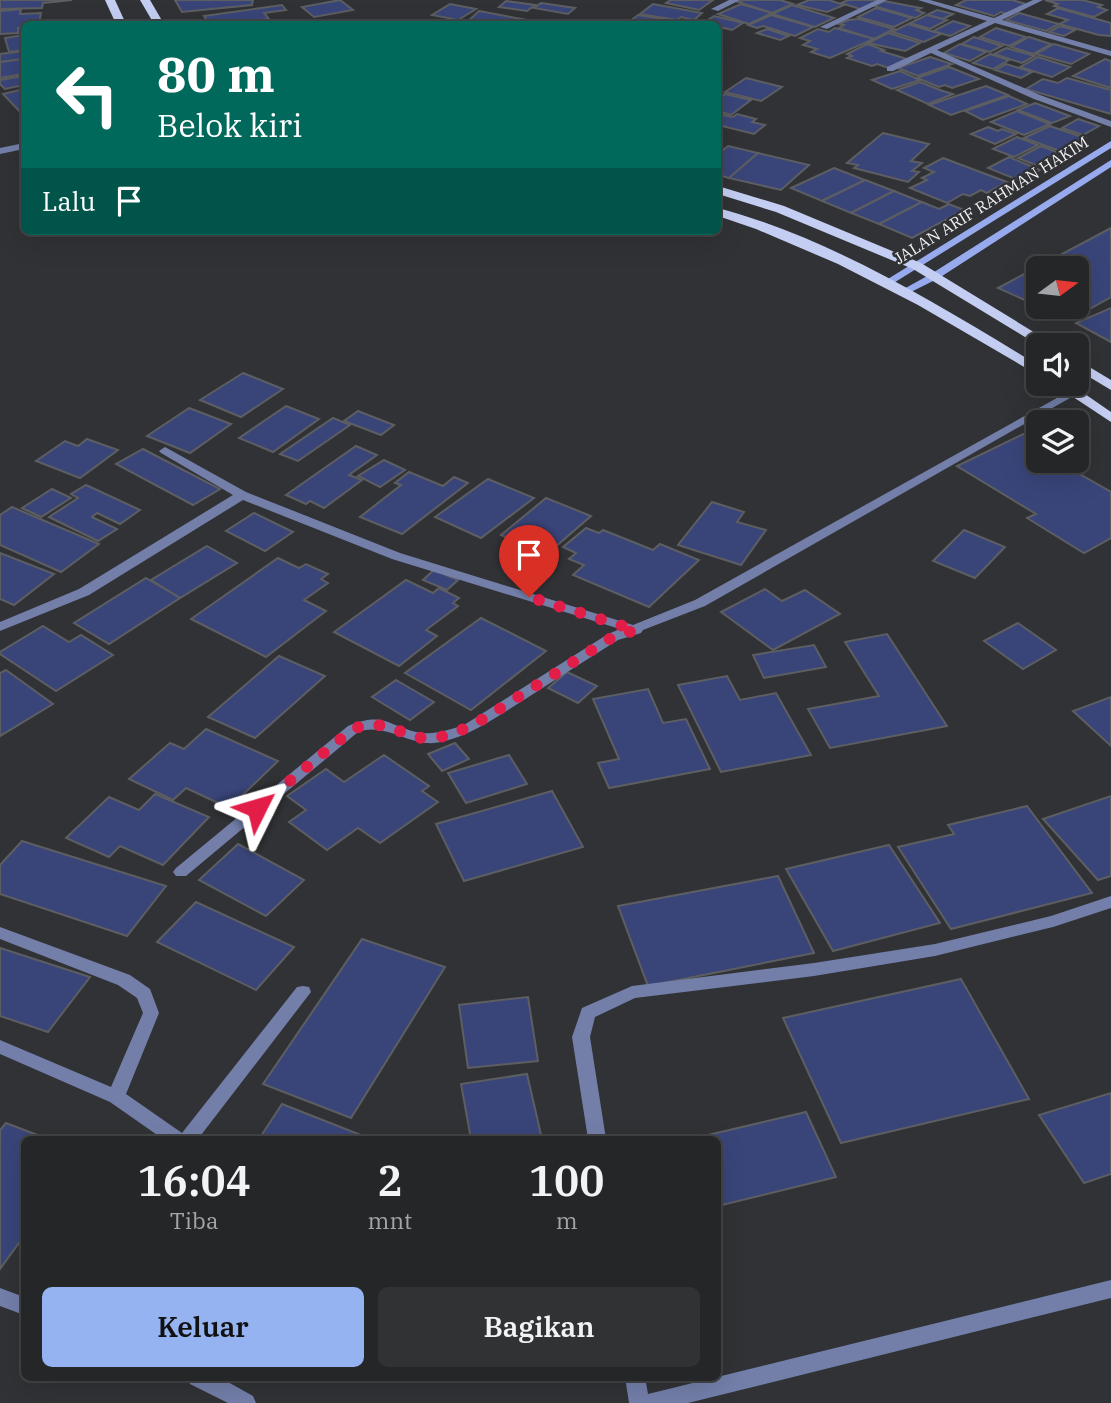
<!DOCTYPE html>
<html lang="id">
<style>
:root{--surface:#252628;--page:#313234;--text:#f1f3f6;--muted:#a3a5a8;--line:#424345;--accent:#95b2f1}
body{margin:0;font-family:"IBM Plex Serif",serif;background:var(--page);color:var(--text);height:100vh;display:flex;flex-direction:column;font-size:26px;white-space:nowrap}
*{box-sizing:border-box;margin:0}
p{font-size:23px;color:var(--muted)}
.icon{flex:none;width:38px;height:38px;fill:none;stroke:currentColor;stroke-width:2;stroke-linecap:round;stroke-linejoin:round}
.map{position:relative;flex:1;overflow:hidden}
.panel{position:absolute;left:21px;top:1136px;width:700px;height:245px;display:flex;flex-direction:column;background:var(--surface);border-radius:10px;box-shadow:0 7px 28px #0002,0 0 0 2px var(--line)}
.panel>*{flex:none}
.banner{position:absolute;left:21px;top:21px;width:700px;height:214px;border-radius:10px;box-shadow:0 7px 28px #0002,0 0 0 2px var(--line);background:#00695c;color:#fff;overflow:hidden}
.needle{width:46px;rotate:75deg}
.controls{position:absolute;left:1026px;top:256px;display:grid;gap:14px}
.controls a{display:grid;place-items:center;width:63px;height:63px;border-radius:10px;background:var(--surface);box-shadow:0 7px 28px #0002,0 0 0 2px var(--line);font-size:35px}
.pin{position:absolute;display:grid;place-items:center;width:60px;height:60px;color:#fff;margin:-72px -30px;border-radius:50% 50% 50% 0;rotate:-45deg;box-shadow:0 0 7px #0007}
.pin .icon{rotate:45deg}
.me{position:absolute;width:77px;margin:-38px;rotate:50deg;stroke-linejoin:round;filter:drop-shadow(0 0 5px #0008)}
.turn{display:flex;align-items:center;gap:24px;height:147px;padding:0 21px;font-size:32px}
.turn .icon{width:91px;height:91px;stroke-width:2.5}
.turn b{display:block;font-size:49px;line-height:60px}
.then{display:flex;align-items:center;height:66px;padding:0 21px;background:#0003;gap:14px;font-size:26px}
.eta{display:flex;justify-content:space-evenly;align-items:center;height:119px;text-align:center}
.eta b{font-size:42px;font-weight:600;line-height:49px}
.button{display:flex;gap:14px;margin-top:auto;padding:14px 21px}
.button a{flex:1;height:80px;border-radius:10px;background:var(--accent);color:#111;font-size:28px;font-weight:600;line-height:80px;text-align:center}
.button a+a{background:var(--page);color:var(--text)}
.map>svg:first-child{display:block}
.building{fill:#394579;stroke:#5d5e61;stroke-width:2}
.lines{fill:none;stroke-linecap:round;stroke-linejoin:round}
.street{fill:#737fa9;fill-rule:evenodd}
.secondary{fill:#97aaee;fill-rule:evenodd}
.primary{fill:#c4cef2;fill-rule:evenodd}
.route{stroke:#e11d48;stroke-width:12;stroke-dasharray:0 21.6}
.labels{text-anchor:middle;stroke-width:5;stroke-linejoin:round;paint-order:stroke}
.far-street-label{font-size:16px;fill:#f3f3f5;stroke:#313235}
</style>
<div class="map">
<svg width="1111" height="1403" viewBox="0 0 1111 1403">
<rect width="100%" height="100%" fill="#313235"/>
<g class="building">
<polygon points="0,0 72,0 43,3 42,8 0,9"/>
<polygon points="175,0 253,0 252,5 182,12"/>
<polygon points="340,0 353,10 314,17 302,7"/>
<polygon points="671,0 713,0 699,10 666,3"/>
<polygon points="743,0 780,0 793,4 772,13 738,2"/>
<polygon points="809,0 829,0 844,5 827,12 797,5"/>
<polygon points="848,0 880,0 860,9 841,3"/>
<polygon points="966,0 1012,0 1026,4 1007,14 1001,12 994,16 956,5"/>
<polygon points="1045,0 1082,0 1102,5 1098,7 1107,10 1094,17 1054,6 1058,4"/>
<polygon points="506,1 535,5 527,11 499,7"/>
<polygon points="884,1 921,8 916,10 924,13 915,18 874,6"/>
<polygon points="541,3 575,8 568,14 534,8"/>
<polygon points="450,4 476,9 458,20 432,15"/>
<polygon points="653,4 702,13 694,20 681,17 677,20 640,14"/>
<polygon points="741,4 772,13 749,24 718,14"/>
<polygon points="282,5 286,10 264,13 269,19 229,24 209,24 204,16"/>
<polygon points="792,5 834,18 815,27 772,14"/>
<polygon points="876,8 912,18 894,27 858,17"/>
<polygon points="1058,8 1111,23 1111,36 1099,35 1059,24 1068,20 1047,14"/>
<polygon points="21,9 20,14 41,13 39,24 24,24 24,28 18,28 18,33 0,34 0,11"/>
<polygon points="937,10 953,14 943,19 927,15"/>
<polygon points="479,11 527,20 521,24 465,24"/>
<polygon points="1019,13 1059,24 1046,31 1006,20"/>
<polygon points="638,15 663,19 657,24 626,24"/>
<polygon points="771,15 813,27 795,36 763,26 757,28 748,25"/>
<polygon points="927,15 947,20 930,29 910,23"/>
<polygon points="714,16 743,23 732,30 703,23"/>
<polygon points="859,19 894,29 874,39 839,28 844,25 839,24 848,20"/>
<polygon points="953,21 970,26 950,36 933,31"/>
<polygon points="908,24 941,34 924,42 892,32"/>
<polygon points="1060,26 1075,30 1064,36 1049,32"/>
<polygon points="835,28 874,39 830,58 811,52 817,49 803,45 810,41 800,38 818,29 829,32"/>
<polygon points="996,28 1026,37 1009,46 980,37"/>
<polygon points="767,29 789,36 780,40 757,33"/>
<polygon points="888,33 920,43 905,51 868,43"/>
<polygon points="24,35 24,50 9,52 5,38"/>
<polygon points="974,37 1002,46 990,52 962,44"/>
<polygon points="1029,37 1051,44 1033,54 1011,47"/>
<polygon points="867,44 884,50 881,51 907,59 889,68 877,64 872,66 847,58 852,56 847,54"/>
<polygon points="960,44 986,52 970,61 944,53"/>
<polygon points="1054,44 1089,54 1071,64 1036,54"/>
<polygon points="1006,48 1035,56 1022,63 994,54"/>
<polygon points="24,51 24,59 0,62 0,54"/>
<polygon points="990,54 1009,60 993,69 973,63"/>
<polygon points="930,57 952,64 918,76 898,68"/>
<polygon points="1038,57 1070,67 1052,77 1020,67"/>
<polygon points="24,59 24,74 0,78 0,62"/>
<polygon points="1105,59 1111,61 1111,88 1073,76"/>
<polygon points="1006,64 1032,72 1021,78 995,70"/>
<polygon points="949,67 979,79 952,88 945,85 939,87 917,78"/>
<polygon points="900,71 920,80 892,89 872,80"/>
<polygon points="23,76 24,85 5,89 0,84 0,80"/>
<polygon points="746,78 782,87 761,101 725,92"/>
<polygon points="1067,78 1111,90 1111,114 1026,89 1043,79 1058,83"/>
<polygon points="920,82 940,90 953,94 928,104 897,90"/>
<polygon points="986,86 1008,95 951,115 929,105"/>
<polygon points="24,89 24,116 3,94"/>
<polygon points="725,94 751,100 731,115 718,111 718,99"/>
<polygon points="1009,96 1027,104 983,120 965,111"/>
<polygon points="1035,103 1070,116 1052,123 1018,110"/>
<polygon points="1017,111 1050,124 1024,135 991,122"/>
<polygon points="718,114 733,117 737,114 756,119 752,122 765,125 754,134 718,125"/>
<polygon points="1078,119 1099,126 1083,135 1062,128"/>
<polygon points="1050,126 1085,138 1060,151 1024,138"/>
<polygon points="988,127 998,131 1002,129 1016,134 995,144 971,134"/>
<polygon points="883,133 929,144 911,161 922,163 912,171 919,172 908,182 854,168 858,165 847,163"/>
<polygon points="1017,137 1038,145 1014,157 993,149"/>
<polygon points="728,146 758,153 729,178 718,175 718,154"/>
<polygon points="1041,146 1062,154 1038,166 1018,158"/>
<polygon points="758,153 809,165 781,190 729,178"/>
<polygon points="1009,157 1040,170 1018,180 988,168"/>
<polygon points="943,158 1007,182 987,193 981,190 970,196 963,194 947,203 910,188 927,180 922,178 934,172 924,168"/>
<polygon points="834,168 865,180 822,201 791,188"/>
<polygon points="865,180 894,191 851,213 822,201"/>
<polygon points="894,191 922,202 879,224 851,213"/>
<polygon points="922,202 939,209 949,204 964,210 912,238 879,224"/>
<polygon points="1111,228 1111,297 1070,320 1039,306 1076,306 1076,268 1038,268 1038,306 998,288"/>
<polygon points="1111,308 1111,342 1076,323"/>
<polygon points="243,373 283,389 241,417 200,400"/>
<polygon points="286,406 319,419 273,452 239,438"/>
<polygon points="189,408 231,424 190,453 147,436"/>
<polygon points="358,411 394,425 381,435 344,421"/>
<polygon points="333,418 350,425 298,461 280,454"/>
<polygon points="1034,429 1038,431 1038,460 1073,460 1064,465 1111,492 1111,538 1084,553 1027,518 1036,514 957,466"/>
<polygon points="87,439 118,450 80,478 36,461 65,441 78,446"/>
<polygon points="356,446 377,455 349,475 362,480 324,508 310,501 306,504 286,495"/>
<polygon points="143,449 220,489 193,505 116,464"/>
<polygon points="384,460 405,470 380,487 358,476"/>
<polygon points="409,472 443,486 454,477 468,483 402,534 360,517 401,485 395,483"/>
<polygon points="488,479 534,498 481,538 435,517"/>
<polygon points="86,485 140,510 120,524 97,513 92,517 117,529 98,541 49,517 78,498 71,494"/>
<polygon points="52,489 71,498 41,517 22,508"/>
<polygon points="546,498 591,516 547,554 501,535"/>
<polygon points="712,502 744,512 737,522 766,530 741,565 678,545"/>
<polygon points="12,507 99,544 61,572 0,545 0,515"/>
<polygon points="254,513 293,532 265,551 226,531"/>
<polygon points="586,528 599,533 603,530 653,550 660,544 699,560 649,607 573,575 584,565 569,559 576,553 563,547"/>
<polygon points="964,530 1005,547 975,578 933,561"/>
<polygon points="207,546 237,563 180,598 151,580"/>
<polygon points="0,553 54,574 14,605 0,599"/>
<polygon points="515,555 533,565 524,571 506,561"/>
<polygon points="278,558 299,568 306,564 328,574 321,579 328,583 304,600 326,611 266,657 191,619"/>
<polygon points="434,570 458,580 447,590 423,580"/>
<polygon points="146,578 180,598 109,644 74,623"/>
<polygon points="406,580 433,593 439,588 459,598 453,603 458,606 426,630 437,636 399,666 334,632"/>
<polygon points="765,589 782,601 805,590 840,614 773,650 721,612"/>
<polygon points="481,618 546,651 471,710 405,673"/>
<polygon points="1018,623 1056,650 1023,669 984,641"/>
<polygon points="43,626 69,642 81,635 113,655 56,691 0,654 0,652"/>
<polygon points="887,634 947,726 830,748 808,709 879,696 845,642"/>
<polygon points="814,645 826,667 764,678 753,655"/>
<polygon points="279,656 325,676 255,738 208,717"/>
<polygon points="6,670 53,704 0,736 0,673"/>
<polygon points="567,672 597,686 578,703 548,688"/>
<polygon points="727,676 740,700 776,693 811,755 721,772 678,685"/>
<polygon points="396,680 434,702 410,720 372,697"/>
<polygon points="648,689 663,723 686,719 710,769 609,788 598,763 619,759 593,699"/>
<polygon points="1111,697 1111,746 1073,711"/>
<polygon points="206,729 278,761 229,808 186,788 173,800 129,779 170,743 184,749"/>
<polygon points="455,743 469,759 442,771 428,754"/>
<polygon points="384,755 429,786 422,791 438,802 380,843 358,828 327,850 289,822 306,810 287,796 326,769 344,782"/>
<polygon points="509,755 527,784 466,803 448,773"/>
<polygon points="552,791 583,847 464,881 436,824"/>
<polygon points="155,794 209,817 163,865 120,846 109,857 66,838 109,797 139,810"/>
<polygon points="1111,796 1111,876 1098,880 1043,819"/>
<polygon points="1027,806 1092,893 951,929 898,847 954,834 948,825"/>
<polygon points="22,841 166,886 127,936 0,894 0,865"/>
<polygon points="238,844 304,880 266,916 199,880"/>
<polygon points="889,845 940,923 833,951 786,869"/>
<polygon points="778,876 814,953 648,986 618,906"/>
<polygon points="196,902 294,947 256,990 157,942"/>
<polygon points="362,939 445,967 351,1118 263,1084"/>
<polygon points="0,948 90,977 48,1032 0,1016"/>
<polygon points="961,979 1029,1099 841,1143 783,1018"/>
<polygon points="528,997 538,1061 468,1068 459,1005"/>
<polygon points="527,1074 542,1139 471,1139 461,1084"/>
<polygon points="1111,1093 1111,1174 1084,1183 1039,1115"/>
<polygon points="282,1104 371,1139 259,1139"/>
<polygon points="806,1112 836,1177 718,1206 718,1139 691,1139"/>
<polygon points="6,1123 48,1139 24,1139 24,1236 0,1269 0,1130"/>
</g>
<g class="lines">
<g class="street">
<polygon points="729,0 740,0 718,11 711,9"/>
<polygon points="877,0 887,0 827,29 820,27"/>
<polygon points="918,0 930,0 994,18 1033,0 1043,0 1002,20 1111,51 1111,56 995,23 937,50 1040,95 1111,121 1111,127 1034,99 931,53 893,71 887,71 887,67 987,21"/>
<polygon points="24,143 24,149 0,154 0,148"/>
<path d="M1073 389 1079 392 1077 394 705 606 643 630 641 633 618 640C587 659 557 679 527 698 499 715 473 735 441 742 411 749 387 721 358 732L186 876H176L173 872 176 868 348 726C383 712 385 724 416 732 433 736 448 730 464 725L608 634 620 629 392 559 243 500 89 595 0 631V622L79 589 233 495 161 453 159 451 165 447 246 492 400 553 633 625 695 600Z"/>
<polygon points="1111,896 1111,908 1053,927 935,956 814,976 635,998 595,1017 590,1037 606,1139 588,1139 572,1037 582,1008 632,986 814,963 935,944 1051,916"/>
<polygon points="0,927 130,975 150,989 159,1013 126,1094 182,1133 297,987 303,986 309,987 311,992 198,1139 163,1139 110,1102 0,1054 0,1040 111,1087 143,1013 137,998 118,985 0,939"/>
<polygon points="1111,1280 1111,1298 688,1403 629,1403 625,1377 645,1377 648,1394"/>
<polygon points="0,1288 24,1297 24,1315 0,1306"/>
<polygon points="187,1377 219,1377 253,1396 256,1403 228,1403 190,1384"/>
</g>
<g class="secondary">
<polygon points="1111,141 1111,148 892,284 883,282"/>
<polygon points="1111,160 1111,167 939,278 909,293 901,293 900,291 931,274"/>
</g>
<g class="primary">
<polygon points="105,0 115,0 126,24 116,24"/>
<polygon points="140,0 150,0 164,24 154,24"/>
<polygon points="718,186 784,206 921,263 1055,345 1038,345 913,269 776,212 718,194"/>
<path d="M718 208C833 239 937 304 1038 365V375L918 305 838 264 756 229 718 216Z"/>
<polygon points="1076,359 1111,380 1111,390 1076,369"/>
<polygon points="1052,383 1069,383 1111,412 1111,422"/>
</g>
</g>
<g class="lines">
<path class="route" d="M257 808 353 729C391 714 406 745 440 737 471 730 495 711 521 695 552 676 582 656 613 637L636 630 529 597"/>
</g>
<g class="labels">
<g class="far-street-label">
<text transform="translate(991 200) rotate(-32)" y="6">JALAN ARIF RAHMAN HAKIM</text>
</g>
</g>
</svg>
<div class="controls">
<a><svg class="needle" viewBox="-14 -14 28 28"><path d="M0-13l5 13h-10z" fill="#e53935"/><path d="M0 13l5-13h-10z" fill="#a3a5a8"/></svg></a>
<a><svg class="icon" aria-label="sound" viewBox="0 0 24 24"><path d="M4 9h4l5-4v14l-5-4H4zM17 9q2 3 0 6"/></svg></a>
<a><svg class="icon" aria-label="layers" viewBox="0 0 24 24"><path d="M12 4l9 5-9 5-9-5zM3 14l9 5 9-5"/></svg></a>
</div>
<div class="pin" style="left:529px;top:597px;background:#d93025"><svg class="icon" aria-label="arrive" viewBox="0 0 24 24"><path d="M6 21V4h12l-3 4 3 4H6"/></svg></div>
<svg class="me" style="left:257px;top:808px" viewBox="-20 -20 40 40"><path d="M0-17L14 15 0 8-14 15z" fill="#e11d48" stroke="#fff" stroke-width="4"/></svg>
<div class="banner">
<div class="turn"><svg class="icon" aria-label="left" viewBox="0 0 24 24"><path d="M17 20v-9H6M10 6l-5 5 5 5"/></svg><div><b>80 m</b>Belok kiri</div></div>
<div class="then">Lalu<svg class="icon" aria-label="arrive" viewBox="0 0 24 24"><path d="M6 21V4h12l-3 4 3 4H6"/></svg></div>
</div>
<section class="panel">
<div class="eta">
<div><b>16:04</b><p>Tiba</p></div>
<div><b>2</b><p>mnt</p></div>
<div><b>100</b><p>m</p></div>
</div>
<div class="button"><a>Keluar</a><a>Bagikan</a></div>
</section>
</div>
